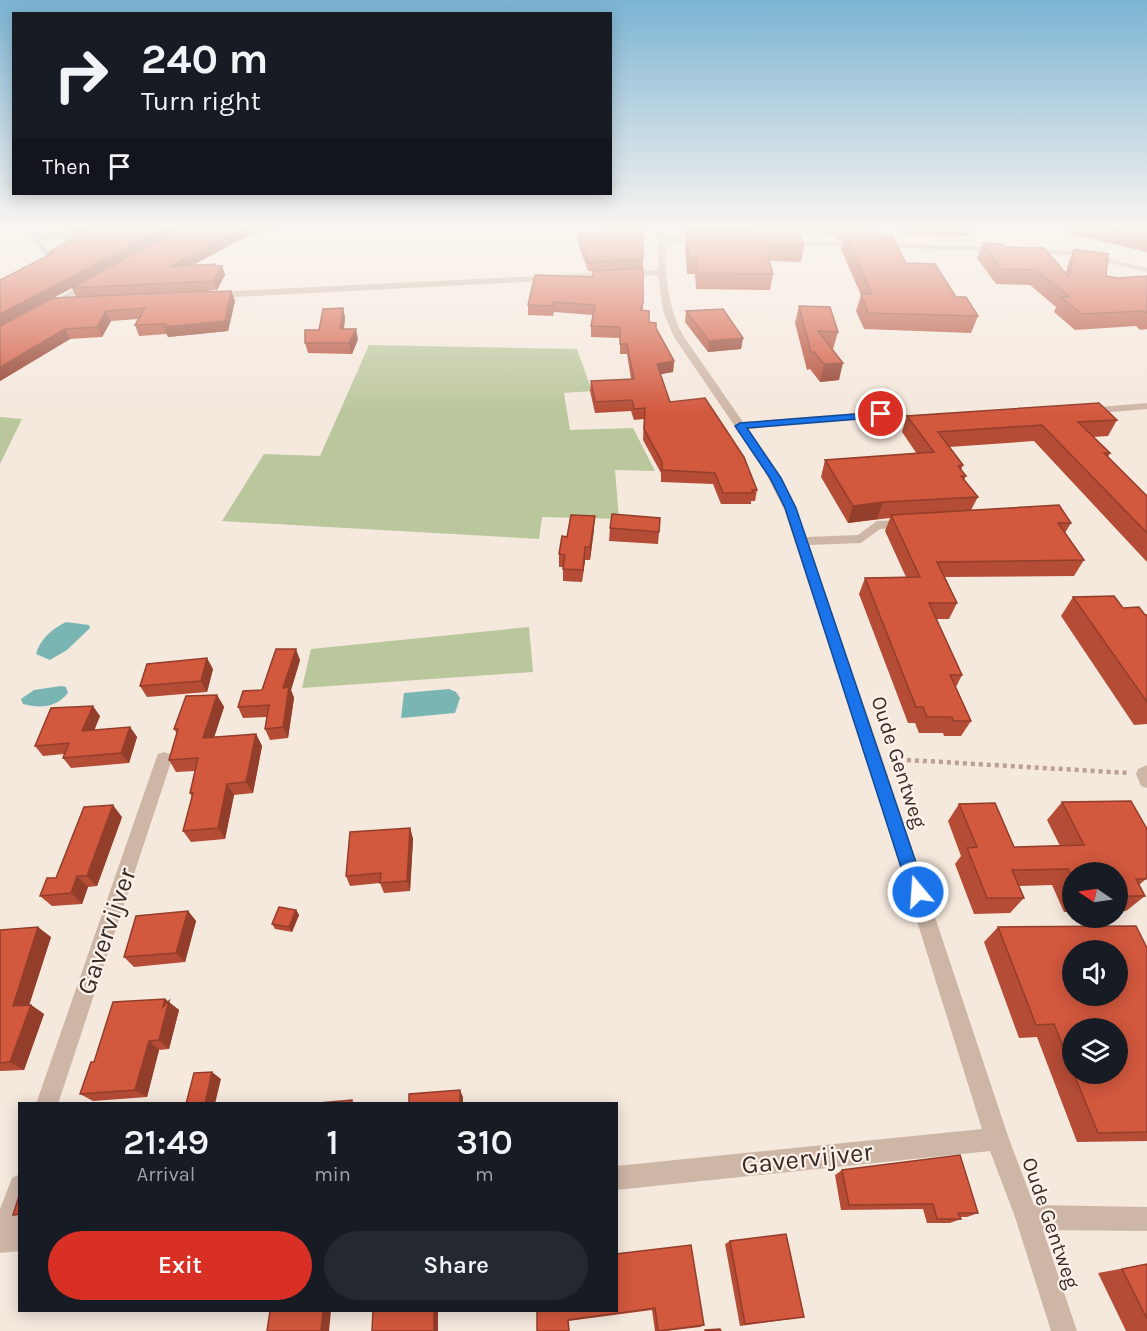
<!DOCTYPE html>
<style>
:root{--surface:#171b24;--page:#242831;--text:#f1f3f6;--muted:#9ea1a6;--accent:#d93025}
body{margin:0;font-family:Karla,sans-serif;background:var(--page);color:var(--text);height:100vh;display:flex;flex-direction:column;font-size:22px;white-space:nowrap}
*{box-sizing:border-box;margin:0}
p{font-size:20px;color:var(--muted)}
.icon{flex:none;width:33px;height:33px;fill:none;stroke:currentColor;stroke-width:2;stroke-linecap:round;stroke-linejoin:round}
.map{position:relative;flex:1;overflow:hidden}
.panel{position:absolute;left:18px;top:1102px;width:600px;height:210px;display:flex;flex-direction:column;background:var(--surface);border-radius:0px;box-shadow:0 3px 15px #0003}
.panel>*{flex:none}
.hud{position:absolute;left:12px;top:12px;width:600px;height:183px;border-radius:0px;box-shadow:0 3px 15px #0003;background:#171b24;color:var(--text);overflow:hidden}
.needle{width:39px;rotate:283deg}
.controls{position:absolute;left:1062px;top:862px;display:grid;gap:12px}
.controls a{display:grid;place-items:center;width:66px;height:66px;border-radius:50%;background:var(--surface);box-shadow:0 3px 15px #0003;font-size:30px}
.pin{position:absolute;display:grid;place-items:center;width:51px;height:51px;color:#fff;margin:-26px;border:3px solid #fff;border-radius:50%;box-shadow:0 2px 6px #0007}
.me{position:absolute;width:66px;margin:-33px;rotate:342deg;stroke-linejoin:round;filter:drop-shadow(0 0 4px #0008)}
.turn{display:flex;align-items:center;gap:21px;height:126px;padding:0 30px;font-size:27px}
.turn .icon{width:78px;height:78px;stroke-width:2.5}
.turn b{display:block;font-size:42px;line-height:51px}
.then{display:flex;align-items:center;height:57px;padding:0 30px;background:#0003;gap:12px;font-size:22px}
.eta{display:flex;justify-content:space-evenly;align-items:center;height:102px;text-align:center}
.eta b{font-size:36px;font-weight:600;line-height:42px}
.button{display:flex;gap:12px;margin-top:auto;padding:12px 30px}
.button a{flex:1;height:69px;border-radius:36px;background:var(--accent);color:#fff;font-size:24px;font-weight:600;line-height:69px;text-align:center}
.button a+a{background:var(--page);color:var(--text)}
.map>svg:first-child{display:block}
.green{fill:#bac69b}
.water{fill:#79b5b3}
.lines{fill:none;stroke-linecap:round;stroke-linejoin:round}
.stream{stroke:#79b5b3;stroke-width:4}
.path{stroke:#bba091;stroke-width:4.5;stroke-dasharray:4 4;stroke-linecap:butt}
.minor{fill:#ceb6a7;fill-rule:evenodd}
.wall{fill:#b54c35;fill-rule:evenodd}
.shaded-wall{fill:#933e2b}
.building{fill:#d2583e;stroke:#933e2b;stroke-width:1.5;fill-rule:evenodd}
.route{fill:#1a73e8;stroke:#114b97;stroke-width:1.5}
.labels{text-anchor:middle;stroke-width:4.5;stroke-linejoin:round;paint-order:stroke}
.street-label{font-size:21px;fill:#3a2d28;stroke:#fcf2ea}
.near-street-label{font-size:26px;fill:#3a2d28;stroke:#fcf2ea}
</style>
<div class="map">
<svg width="1147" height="1331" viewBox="0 0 1147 1331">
<rect width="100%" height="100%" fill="#f5e8dd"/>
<g class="green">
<polygon points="33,228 117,228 105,239 41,240"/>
<polygon points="369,345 577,349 592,391 564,393 570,430 633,428 655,471 615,470 619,519 542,517 539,539 222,521 264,454 320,456"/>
<polygon points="0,417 22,419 0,464"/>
<polygon points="529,627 533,672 302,688 311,649"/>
</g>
<g class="water">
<path d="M66 622 89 625 90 628 67 650 50 660 36 654C40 639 52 629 66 622Z"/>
<path d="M61 686 66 687 68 693C57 707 40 709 23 704L21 699 34 690Z"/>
<polygon points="449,689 456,692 460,698 455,713 401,718 404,693"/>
</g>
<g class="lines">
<polyline class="stream" points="28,228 47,254"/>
<polyline class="path" points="891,759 1129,773"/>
<g class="minor">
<polygon points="0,228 10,228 0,232"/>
<path d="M658 228H664L665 238 705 239 709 241 705 243 665 242C666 276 667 307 684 337L743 422 881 411 926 417 931 420 926 423 881 417 748 429C772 463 792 497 806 537L858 535 877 521 906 520 912 524 906 528 880 529 861 543 809 545 882 758 1009 1139 1034 1205 1147 1207V1231L1043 1230 1077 1331H1051L1015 1217 990 1151 616 1190V1166L982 1129 866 758 784 509 762 466 674 337 663 311 658 275 214 298 210 295 214 292 658 270Z"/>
<polygon points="783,241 999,247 1003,249 999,251 780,245 780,241"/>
<polygon points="1026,248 1080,252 1147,268 1147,272 1080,256 1023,252 1023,248"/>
<polygon points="89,281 96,283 50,309 43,307"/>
<polygon points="1147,403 1147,409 1087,414 1082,411 1087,408"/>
<polygon points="164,752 170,754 172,759 58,1104 36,1104 156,759 158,754"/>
<polygon points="1147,765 1147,788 1141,786 1136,774 1138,769"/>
<polygon points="20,1174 20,1251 0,1253 0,1209 12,1178"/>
</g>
</g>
<g class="wall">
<path d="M72 228H281V231L253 233 193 265 215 264V266H222L225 275 217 290 207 291 208 292 231 291 235 301 228 331 168 337 167 334 139 336 135 325 138 319 111 321 102 337 70 339 0 381 50 255 49 252 73 238 69 230ZM72 288 76 297 35 308Z"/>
<polygon points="680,228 876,228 874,236 906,263 956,297 978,316 971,333 864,329 856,311 861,295 841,249 843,241 838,241 835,234 800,233 804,246 801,262 770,261 773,274 770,290 696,289 695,274 687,274 685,245 686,236 685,236 684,234 680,234"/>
<polygon points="897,228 971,228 968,236 901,234"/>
<polygon points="1064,228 1147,228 1147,252 1062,232"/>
<polygon points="578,234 643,259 643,310 649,322 656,328 674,361 673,372 660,374 670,402 757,490 755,501 751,501 751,504 721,504 713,484 661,482 661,473 643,440 644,419 634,420 631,411 595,413 590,391 591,381 631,379 627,354 620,354 620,338 591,337 591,326 593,315 554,312 553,316 528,315 528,305 592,277 592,271 588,271 578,243"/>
<polygon points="983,243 1005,247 1066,273 1068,264 1074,249 1106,276 1118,278 1147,276 1147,329 1140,330 1136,326 1075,330 1054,312 1056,307 1030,285 996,284 977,258"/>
<polygon points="799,306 838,332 833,349 832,349 839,380 820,382 810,369 807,370 795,323"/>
<polygon points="343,308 345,318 344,329 358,339 352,354 308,353 305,343"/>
<polygon points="686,311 743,338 741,349 708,352 685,322"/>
<polygon points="907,416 1117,420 1108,436 1093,437 1110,453 1108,457 1147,496 1147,562 1034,441 949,447 963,465 961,470 966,476 964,480 978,497 971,510 1071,523 1065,533 1084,560 1074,576 945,577 957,603 949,619 936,619 962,675 956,687 971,721 961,736 944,736 943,733 919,733 915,723 908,723 859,594 865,578 906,577 885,531 890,518 848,523 821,477 825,460 917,454 902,432"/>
<polygon points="610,528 659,532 658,544 609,541"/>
<polygon points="594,529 590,560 585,560 582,582 563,581 563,567 559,567 559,554 567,537"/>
<polygon points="1073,597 1123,608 1147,615 1147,724 1134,725 1061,616"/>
<polygon points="300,660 291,690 294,698 288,738 270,740 265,729 267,717 243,718 238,707 262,690"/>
<polygon points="213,669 207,692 147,697 140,686"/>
<polygon points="217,695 224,707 214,737 256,734 262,746 253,793 234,795 225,839 191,842 183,831 192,797 190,793 195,771 176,772 169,760 177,734 174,729"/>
<polygon points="100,716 94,730 130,727 137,737 129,763 71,768 63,758 64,754 43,756 35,746"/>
<polygon points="1062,802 1146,879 1139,885 1145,896 1126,911 1118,912 1118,873 1072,873 1072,912 1064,912 1052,885 1019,886 1024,898 1010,913 974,914 955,864 961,856 948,821 959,804 1014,847 1060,846 1047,820"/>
<polygon points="122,817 97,886 88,887 82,904 52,906 40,896 56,878"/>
<polygon points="410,828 413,839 410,891 384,893 380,883 350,886 346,876"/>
<polygon points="296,910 299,915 292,932 275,929 272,924"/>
<polygon points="188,911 196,921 185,962 134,967 124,957"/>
<path d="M998 927 1147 948V1141L1077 1142 1037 1037 1019 1038 984 942ZM1072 1029 1118 1074H1072Z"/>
<polygon points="0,930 51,937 29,1005 31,1005 44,1014 24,1070 0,1071"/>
<polygon points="165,999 179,1010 169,1049 159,1050 147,1097 93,1101 80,1094 94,1062"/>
<polygon points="842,1170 978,1213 967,1217 960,1217 961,1219 950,1223 927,1223 923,1209 841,1210 835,1175"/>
<polygon points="730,1241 804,1317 740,1326 725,1244"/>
<polygon points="616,1254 704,1325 700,1327 666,1331 655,1331 652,1310 568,1321 537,1331"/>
<polygon points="1147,1264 1147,1331 1126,1331 1098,1273"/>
</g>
<g class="shaded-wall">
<polygon points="164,228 184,228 0,326 0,314"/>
<polygon points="244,228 251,228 253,233 172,276 169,267"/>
<polygon points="215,264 218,273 222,266 225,275 217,290 213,281 214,266"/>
<polygon points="231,291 235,301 228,331 168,337 164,327"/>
<polygon points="343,308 345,318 342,340 340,329"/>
<polygon points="106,311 111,321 102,337 97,327"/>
<polygon points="65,329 70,339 0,381 0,367"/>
<polygon points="356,329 358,339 352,354 349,343"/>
<polygon points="743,338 741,349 708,352 709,341"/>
<polygon points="674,361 673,372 656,375 657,364"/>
<polygon points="843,363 839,380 820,382 824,364"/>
<polygon points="883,502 877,519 848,523 853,506"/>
<polygon points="595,516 594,529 590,560 590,547"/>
<polygon points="585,547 585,560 582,582 583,570"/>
<polygon points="296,649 300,660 291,690 294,698 288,738 283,727 283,688"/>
<polygon points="207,658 213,669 207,692 201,681"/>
<polygon points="217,695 224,707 210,750 203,738"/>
<polygon points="93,706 100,716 90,741 82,731"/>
<polygon points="130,727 137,737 129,763 121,753"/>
<polygon points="256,734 262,746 253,793 246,782"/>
<polygon points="227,784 234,795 225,839 218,828"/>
<polygon points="113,805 122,817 97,886 87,876"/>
<polygon points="410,828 413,839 410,891 407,881"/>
<polygon points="77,876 88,887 82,904 71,893"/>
<polygon points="296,910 299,915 292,932 289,927"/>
<polygon points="188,911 196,921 185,962 176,953"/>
<polygon points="38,927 51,937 26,1015 13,1006"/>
<polygon points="165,999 179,1010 169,1049 159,1040 163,1007"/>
<polygon points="31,1005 44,1014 24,1070 10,1062"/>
<polygon points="149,1041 159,1050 147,1097 135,1090"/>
<polygon points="212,1072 221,1079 215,1104 205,1104"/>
<polygon points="460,1090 463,1097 463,1104 460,1104"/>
<polygon points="323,1311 331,1311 329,1331 321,1331"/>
<rect x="434" y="1311" width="4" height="20"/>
</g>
<g class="building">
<polygon points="72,228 164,228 0,314 0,280 55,252 49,252 87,230 69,230"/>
<polygon points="181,228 244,228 169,267 215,264 214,266 222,266 213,281 72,288"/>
<polygon points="603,228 643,228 643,259 588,262 578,234 600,233"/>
<polygon points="1110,228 1147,228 1147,236"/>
<polygon points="687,230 799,233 804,246 771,245 772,252 767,252 773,274 698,273 696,259 689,258"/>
<polygon points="845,234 892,236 906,263 935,264 956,297 966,297 978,316 868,313 861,294 872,294"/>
<polygon points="983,243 1002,244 1005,247 1044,248 1069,277 1074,249 1108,254 1106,276 1118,278 1147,276 1147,313 1144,311 1082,314 1061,297 1070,297 1036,270 1001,269"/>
<polygon points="643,268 643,303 640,310 649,311 649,322 656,323 656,328 674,361 657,364 670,402 705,398 744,457 757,490 752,490 753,493 723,493 715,473 662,470 662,462 644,429 645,408 634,409 632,400 595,402 591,381 634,379 627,344 620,344 620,327 591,326 595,305 553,302 553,306 528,305 535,275 594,277 592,271"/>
<polygon points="207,291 206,292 231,291 225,321 164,327 166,324 135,325 145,308 106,311 97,327 65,329 0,367 0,326 53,298"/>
<polygon points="799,306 830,307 838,332 818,331 843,363 824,364 814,352 811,352"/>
<polygon points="343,308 340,329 356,329 349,343 305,343 305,330 319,330 323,309"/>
<polygon points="723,309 743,338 709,341 686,311"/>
<polygon points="1099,403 1117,420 1078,422 1110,453 1104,453 1147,496 1147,533 1042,425 938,432 963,465 958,466 966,476 961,476 978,497 883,502 853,506 825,460 934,452 907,416"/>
<polygon points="1059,505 1071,523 1058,523 1084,560 937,562 957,603 929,603 962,675 950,675 971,721 953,721 952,717 927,717 923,707 916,707 865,578 920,577 891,515"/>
<polygon points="612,514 660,518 659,532 610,528"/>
<polygon points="571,515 595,516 590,547 585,547 583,570 563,569 565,555 559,554 562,536 567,537"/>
<polygon points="1114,596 1123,608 1139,607 1145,615 1147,615 1147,702 1073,597"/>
<polygon points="276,649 296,649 283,688 289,687 283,727 265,729 269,705 238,707 243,691 262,690"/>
<polygon points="207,658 201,681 140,686 147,664"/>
<polygon points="217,695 203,738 256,734 246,782 227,784 218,828 183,831 193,793 190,793 198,758 169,760 178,729 174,729 186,696"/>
<polygon points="93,706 82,731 130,727 121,753 63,758 69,743 35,746 51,708"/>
<polygon points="1131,801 1147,829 1147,876 1146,879 1136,879 1145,896 1118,896 1118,873 1072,873 1072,878 1068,869 1012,870 1024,898 987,898 967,848 977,847 959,804 995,803 1014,847 1084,845 1062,802"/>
<polygon points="113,805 87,876 77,876 71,893 40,896 47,878 56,878 84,807"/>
<polygon points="410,828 407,881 380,883 381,873 346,876 350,832"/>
<polygon points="279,907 296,910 289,927 272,924"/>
<polygon points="188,911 176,953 124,957 136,916"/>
<path d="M1136 926 1147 948V1132L1098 1133 1074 1074H1118V1029H1072V1069L1054 1024 1036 1025 998 927ZM1072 951H1118V996H1072Z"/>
<polygon points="38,927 13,1006 31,1005 10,1062 0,1063 0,930"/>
<polygon points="165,999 163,1007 169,1001 159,1040 149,1041 135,1090 80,1094 91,1062 94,1062 113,1002"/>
<polygon points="212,1072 205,1104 186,1104 194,1073"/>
<polygon points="460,1090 460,1104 409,1104 409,1094"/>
<polygon points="352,1100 352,1104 319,1104 319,1103"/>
<polygon points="960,1155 978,1213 958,1213 961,1219 937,1219 933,1204 849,1205 842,1170"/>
<polygon points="20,1193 20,1214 13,1215"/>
<polygon points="786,1234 804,1317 745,1324 730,1241"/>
<polygon points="691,1245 704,1325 658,1331 655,1308 568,1320 569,1331 537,1331 537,1311 616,1311 616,1254"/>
<polygon points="1147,1264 1147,1319 1122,1269"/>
<polygon points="270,1311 323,1311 321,1331 267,1331"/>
<polygon points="373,1311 434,1311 434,1331 372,1331"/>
<polygon points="720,1329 721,1331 705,1331 705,1330"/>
</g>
<linearGradient id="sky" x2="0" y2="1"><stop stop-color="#7bb4d3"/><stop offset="0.55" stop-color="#faf5f0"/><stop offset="1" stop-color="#faf5f0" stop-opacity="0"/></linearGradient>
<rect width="1147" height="414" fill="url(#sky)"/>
<polygon class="route" points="881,412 886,414 884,417 747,428 781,478 796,508 926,892 924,898 918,901 912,898 909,892 785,508 770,478 735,426 740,423"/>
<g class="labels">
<g class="street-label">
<text transform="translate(899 762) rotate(72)" y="7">Oude Gentweg</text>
<text transform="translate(1051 1223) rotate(71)" y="7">Oude Gentweg</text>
</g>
<g class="near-street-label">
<text transform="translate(106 931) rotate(-71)" y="9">Gavervijver</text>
<text transform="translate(807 1158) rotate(-6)" y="9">Gavervijver</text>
</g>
</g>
</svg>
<div class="controls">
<a><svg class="needle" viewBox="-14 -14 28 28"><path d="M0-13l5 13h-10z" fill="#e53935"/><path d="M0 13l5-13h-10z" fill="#9ea1a6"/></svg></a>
<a><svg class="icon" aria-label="sound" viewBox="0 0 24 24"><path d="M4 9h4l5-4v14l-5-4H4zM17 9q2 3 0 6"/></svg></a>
<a><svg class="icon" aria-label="layers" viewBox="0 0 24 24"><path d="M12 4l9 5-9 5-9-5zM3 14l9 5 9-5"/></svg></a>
</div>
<div class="pin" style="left:881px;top:414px;background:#d93025"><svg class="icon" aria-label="arrive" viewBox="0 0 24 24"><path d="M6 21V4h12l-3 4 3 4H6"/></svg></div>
<svg class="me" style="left:918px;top:892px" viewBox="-20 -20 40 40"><circle r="17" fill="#1a73e8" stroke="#fff" stroke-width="3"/><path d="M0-11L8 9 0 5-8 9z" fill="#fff"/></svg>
<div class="hud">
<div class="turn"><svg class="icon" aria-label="right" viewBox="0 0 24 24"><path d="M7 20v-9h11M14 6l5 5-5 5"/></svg><div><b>240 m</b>Turn right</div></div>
<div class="then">Then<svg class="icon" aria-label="arrive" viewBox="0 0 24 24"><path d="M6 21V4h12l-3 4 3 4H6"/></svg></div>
</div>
<section class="panel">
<div class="eta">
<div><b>21:49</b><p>Arrival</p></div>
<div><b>1</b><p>min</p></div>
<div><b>310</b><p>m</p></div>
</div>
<div class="button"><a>Exit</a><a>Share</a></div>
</section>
</div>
